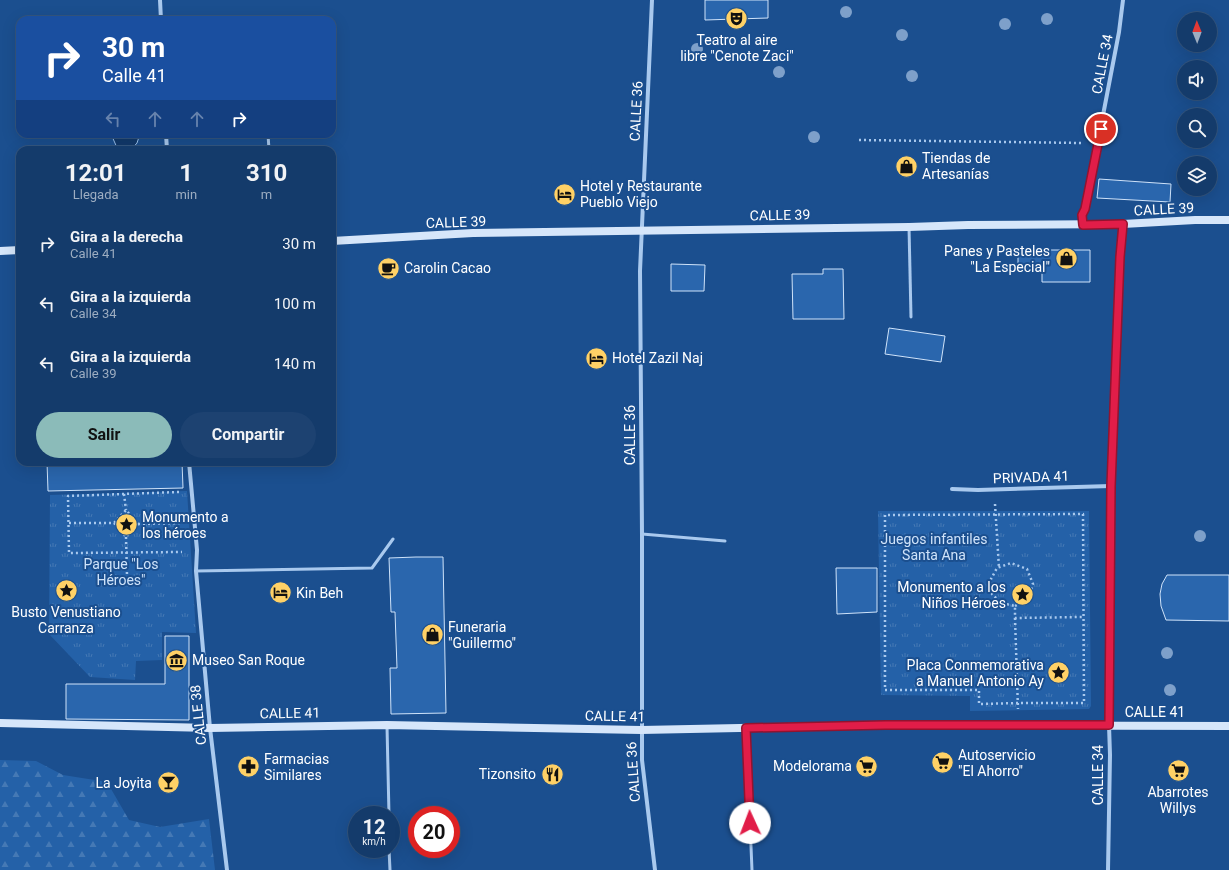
<!DOCTYPE html>
<html lang="es">
<meta charset="utf-8">
<style>
:root{--surface:#143b6b;--page:#1d4271;--text:#f1f3f6;--muted:#9dadc1;--line:#33557e;--accent:#8bbbb9}
body{margin:0;font-family:Roboto,sans-serif;background:var(--page);color:var(--text);height:100vh;display:flex;flex-direction:column;font-size:15px;white-space:nowrap}
*{box-sizing:border-box;margin:0}
p{font-size:13px;color:var(--muted)}
.icon{flex:none;width:22px;height:22px;fill:none;stroke:currentColor;stroke-width:2;stroke-linecap:round;stroke-linejoin:round}
.map{position:relative;flex:1;overflow:hidden}
.side{position:absolute;left:16px;top:146px;width:320px;height:320px;display:flex;flex-direction:column;background:var(--surface);border-radius:12px;box-shadow:0 4px 16px #0002,0 0 0 1px var(--line)}
.side>*{flex:none}
.guide{position:absolute;left:16px;top:16px;width:320px;height:122px;border-radius:12px;box-shadow:0 4px 16px #0002,0 0 0 1px var(--line);background:#1a4fa0;color:#fff;overflow:hidden}
.needle{width:26px;rotate:359deg}
.controls{position:absolute;left:1177px;top:12px;display:grid;gap:8px}
.controls a{display:grid;place-items:center;width:40px;height:40px;border-radius:50%;background:var(--surface);box-shadow:0 4px 16px #0002,0 0 0 1px var(--line);font-size:20px}
.speed{position:absolute;left:348px;top:806px;display:flex;gap:8px;font-size:20px;font-weight:700;text-align:center}
.speed>*{display:grid;place-content:center;width:52px;height:52px;border-radius:50%;background:var(--surface);box-shadow:0 4px 16px #0002,0 0 0 1px var(--line);line-height:1}
.speed small{font-size:10px;font-weight:400}
.speed .limit{border:6px solid #d22;background:#fff;color:#111}
.pin{position:absolute;display:grid;place-items:center;width:34px;height:34px;color:#fff;margin:-17px;border:2px solid #fff;border-radius:50%;box-shadow:0 1px 4px #0007}
.me{position:absolute;width:44px;margin:-22px;rotate:358deg;stroke-linejoin:round;filter:drop-shadow(0 0 3px #0008)}
.turn{display:flex;align-items:center;gap:14px;height:84px;padding:0 20px;font-size:18px}
.turn .icon{width:52px;height:52px;stroke-width:2.5}
.turn b{display:block;font-size:28px;line-height:34px}
.lanes{display:flex;align-items:center;height:38px;padding:0 20px;background:#0003;justify-content:center;gap:20px;direction:ltr}
.lanes .off{opacity:.35}
.eta{display:flex;justify-content:space-evenly;align-items:center;height:68px;text-align:center}
.eta b{font-size:24px;font-weight:700;line-height:28px}
.button{display:flex;gap:8px;margin-top:auto;padding:8px 20px}
.button a{flex:1;height:46px;border-radius:24px;background:var(--accent);color:#111;font-size:16px;font-weight:700;line-height:46px;text-align:center}
.button a+a{background:var(--page);color:var(--text)}
ul{padding:0;list-style:none}
li{display:flex;align-items:center;gap:12px;height:60px;padding:0 20px}
li div{flex:1}
li b{display:block;font-size:15px}
li em{font-style:normal}
.map>svg:first-child{display:block}
.forest{fill:url(#forest-firs)}
.park{fill:url(#park-tufts)}
.water{fill:#123a6d;stroke:#9cc4f0}
.building{fill:#2a66ad;stroke:#cfe3fa}
.lines{fill:none;stroke-linecap:round;stroke-linejoin:round}
.path{stroke:#a9c9ee;stroke-width:2.5;stroke-dasharray:2 3;stroke-linecap:butt}
.service{stroke:#a9c9ee;stroke-width:3}
.minor{stroke:#a9c9ee;stroke-width:4}
.secondary{stroke:#d6e6fa;stroke-width:8}
.tree{fill:#7ea0ca}
.route-casing{stroke:#92132f;stroke-width:10}
.route{stroke:#e11d48;stroke-width:7}
.labels{text-anchor:middle;stroke-width:4;stroke-linejoin:round;paint-order:stroke}
.poi-label{font-size:14px;fill:#fff;stroke:#1b4f8f;text-anchor:start}
.street-label{font-size:14px;fill:#fff;stroke:#1b4f8f}
.park-label{font-size:14px;fill:#cfe3fa;stroke:#1b4f8f}
</style>
<div class="map">
<svg width="1229" height="870" viewBox="0 0 1229 870">
<defs>
<pattern id="forest-firs" width="22" height="20" patternUnits="userSpaceOnUse"><rect width="22" height="20" fill="#2461a8"/><path d="M5 1l3.5 6h-7zM16 11l3.5 6h-7z" fill="#4579b5"/></pattern>
<pattern id="park-tufts" width="24" height="20" patternUnits="userSpaceOnUse"><rect width="24" height="20" fill="#2461a8"/><path d="M3 7l-1-3M5 7V3M7 7l1-3M15 17l-1-3M17 17v-4M19 17l1-3" fill="none" stroke="#4579b5"/></pattern>
</defs>
<rect width="100%" height="100%" fill="#1b4f8f"/>
<polygon class="forest" points="0,760 36,761 63,775 107,782 129,820 160,827 209,819 215,870 0,870"/>
<g class="park">
<polygon points="187,491 196,633 162,632 162,660 136,661 135,680 90,677 49,634 50,495"/>
<polygon points="878,511 1089,511 1091,706 1089,709 970,711 970,696 881,695"/>
</g>
<polygon class="water" points="111,134 140,134 137,143 131,150 118,150"/>
<g class="building">
<polygon points="705,0 768,0 768,18 705,20"/>
<polygon points="1099,179 1171,184 1170,202 1097,198"/>
<polygon points="1018,250 1090,250 1090,282 1042,282 1042,268 1018,268"/>
<polygon points="671,264 705,265 704,291 671,291"/>
<polygon points="823,269 843,269 844,319 793,319 792,274 823,274"/>
<polygon points="889,328 945,336 941,362 885,354"/>
<polygon points="47,462 182,462 183,488 48,491"/>
<polygon points="416,557 443,557 446,713 391,714 390,668 397,668 395,612 391,612 389,558"/>
<polygon points="836,568 877,568 877,612 837,614"/>
<polygon points="1167,575 1229,575 1229,621 1166,620 1161,606 1160,594 1162,584"/>
<polygon points="165,636 189,636 189,720 66,719 66,684 165,684"/>
</g>
<g class="lines">
<g class="path">
<polyline points="859,140 1083,143"/>
<polyline points="179,492 68,496 69,553 182,552"/>
<polyline points="124,494 126,510"/>
<polyline points="995,504 999,568"/>
<polygon points="1083,514 1084,703 1018,703 979,704 979,690 885,690 885,515"/>
<polyline points="69,523 114,523 126,537 138,524 126,510 114,523"/>
<polyline points="138,524 182,523"/>
<polyline points="126,537 127,575"/>
<polyline points="1015,606 1028,599 1033,584 1027,569 1011,563 997,568 991,579 992,594 1001,603 1015,606 1015,618 1083,617"/>
<polyline points="1015,618 1018,709"/>
</g>
<g class="service">
<polyline points="268,134 269,150"/>
<polyline points="909,227 911,317"/>
<polyline points="642,534 725,541"/>
<polyline points="196,571 372,568 393,539"/>
<polyline points="387,726 389,815"/>
<polyline points="746,728 752,870"/>
<polyline points="389,849 390,870"/>
</g>
<g class="minor">
<polyline points="160,0 161,20"/>
<polyline points="652,0 640,271 642,534 642,760 655,870"/>
<polyline points="166,134 167,150"/>
<polyline points="1083,225 1082,215 1085,209 1119,32 1123,0"/>
<polyline points="189,462 197,550 196,571 210,728 227,870"/>
<polyline points="952,489 978,490 1111,486"/>
<polyline points="1108,870 1110,755 1109,725 1111,486 1120,257 1123,224"/>
</g>
<g class="secondary">
<polyline points="332,241 473,233 909,227 968,225 1123,224 1195,220 1229,220"/>
<polyline points="0,251 20,250"/>
<polyline points="0,723 210,728 387,725 641,730 885,725 1229,726"/>
</g>
</g>
<g class="tree">
<circle cx="846" cy="12" r="6"/>
<circle cx="1047" cy="19" r="6"/>
<circle cx="1005" cy="24" r="6"/>
<circle cx="902" cy="35" r="6"/>
<circle cx="697" cy="49" r="6"/>
<circle cx="779" cy="72" r="6"/>
<circle cx="912" cy="76" r="6"/>
<circle cx="814" cy="137" r="6"/>
<circle cx="1200" cy="536" r="6"/>
<circle cx="1167" cy="653" r="6"/>
<circle cx="1170" cy="690" r="6"/>
</g>
<g class="lines">
<defs>
<polyline id="route" points="750,823 746,728 885,725 1109,725 1111,486 1120,257 1123,224 1083,225 1082,215 1085,209 1101,129"/>
</defs>
<use href="#route" class="route-casing"/>
<use href="#route" class="route"/>
</g>
<defs>
<symbol id="theatre-disc" viewBox="-11 -11 22 22"><circle r="9.5" fill="#ffd166" stroke="#1b4f8f"/><path d="M-5-5.5Q0-4 5-5.5V0Q5 5 0 6Q-5 5-5 0ZM-3.3-2.5H-1v1.5H-3.3ZM1-2.5H3.3v1.5H1ZM-2.8 1Q0 5.5 2.8 1Z" fill="#111"/></symbol>
<symbol id="shop-disc" viewBox="-11 -11 22 22"><circle r="9.5" fill="#ffd166" stroke="#1b4f8f"/><path d="M-5-2.5h2.3a2.7 3.5 0 0 1 5.4 0H5L5.5 6h-11ZM-1.5-2.5h3a1.5 2.3 0 0 0-3 0Z" fill="#111"/></symbol>
<symbol id="hotel-disc" viewBox="-11 -11 22 22"><circle r="9.5" fill="#ffd166" stroke="#1b4f8f"/><path d="M-6-4.5h1.5V1H6V5H4.5V3h-9V5H-6ZM-4 0a1.8 1.8 0 1 1 3.6 0ZM.5 0V-2.5h3Q6-2.5 6 0Z" fill="#111"/></symbol>
<symbol id="cafe-disc" viewBox="-11 -11 22 22"><circle r="9.5" fill="#ffd166" stroke="#1b4f8f"/><path d="M-5.5-4.5H6V0H3Q3 3.5 0 3.5H-2.5Q-5.5 3.5-5.5 0ZM3-3.2v2h1.7v-2ZM-6 4.5H4V6H-6Z" fill="#111"/></symbol>
<symbol id="sight-disc" viewBox="-11 -11 22 22"><circle r="9.5" fill="#ffd166" stroke="#1b4f8f"/><path d="M0-6L1.8-2.2L6-1.7L2.9 1.2L3.7 5.4L0 3.3L-3.7 5.4L-2.9 1.2L-6-1.7L-1.8-2.2Z" fill="#111"/></symbol>
<symbol id="museum-disc" viewBox="-11 -11 22 22"><circle r="9.5" fill="#ffd166" stroke="#1b4f8f"/><path d="M0-6L6-3V-2H-6V-3ZM-5-1h2V3h-2ZM-1-1h2V3h-2ZM3-1h2V3H3ZM-6 4H6V6H-6Z" fill="#111"/></symbol>
<symbol id="supermarket-disc" viewBox="-11 -11 22 22"><circle r="9.5" fill="#ffd166" stroke="#1b4f8f"/><path d="M-6-5.5h2.5l.6 2H6L4.5 2H-2.5L-4.4-4H-6ZM-1.5 3.2a1.3 1.3 0 1 0 .1 0ZM3 3.2a1.3 1.3 0 1 0 .1 0Z" fill="#111"/></symbol>
<symbol id="pharmacy-disc" viewBox="-11 -11 22 22"><circle r="9.5" fill="#ffd166" stroke="#1b4f8f"/><path d="M-2-6h4v4h4v4h-4v4h-4v-4h-4v-4h4Z" fill="#111"/></symbol>
<symbol id="restaurant-disc" viewBox="-11 -11 22 22"><circle r="9.5" fill="#ffd166" stroke="#1b4f8f"/><path d="M-5-6h1v4h1v-4h1v4h1v-4h1v5L-1.5 .5V6h-2V.5L-5-1ZM5-6V6H3V1.5H1.5Q1.5-4 5-6Z" fill="#111"/></symbol>
<symbol id="bar-disc" viewBox="-11 -11 22 22"><circle r="9.5" fill="#ffd166" stroke="#1b4f8f"/><path d="M-6-5H6L.8 .8V4.5H3.5V6h-7V4.5H-.8V.8Z" fill="#111"/></symbol>
</defs>
<g fill-rule="evenodd">
<use href="#theatre-disc" x="724" y="6" width="25" height="25"/>
<use href="#shop-disc" x="894" y="154" width="25" height="25"/>
<use href="#hotel-disc" x="552" y="182" width="25" height="25"/>
<use href="#shop-disc" x="1054" y="246" width="25" height="25"/>
<use href="#cafe-disc" x="376" y="256" width="25" height="25"/>
<use href="#hotel-disc" x="584" y="346" width="25" height="25"/>
<use href="#sight-disc" x="114" y="512" width="25" height="25"/>
<use href="#sight-disc" x="54" y="578" width="25" height="25"/>
<use href="#hotel-disc" x="268" y="580" width="25" height="25"/>
<use href="#sight-disc" x="1010" y="582" width="25" height="25"/>
<use href="#shop-disc" x="420" y="622" width="25" height="25"/>
<use href="#museum-disc" x="164" y="648" width="25" height="25"/>
<use href="#sight-disc" x="1046" y="660" width="25" height="25"/>
<use href="#supermarket-disc" x="930" y="750" width="25" height="25"/>
<use href="#supermarket-disc" x="854" y="754" width="25" height="25"/>
<use href="#pharmacy-disc" x="236" y="754" width="25" height="25"/>
<use href="#supermarket-disc" x="1166" y="758" width="25" height="25"/>
<use href="#restaurant-disc" x="540" y="762" width="25" height="25"/>
<use href="#bar-disc" x="156" y="770" width="25" height="25"/>
</g>
<g class="labels">
<g class="poi-label">
<text x="737" y="45" text-anchor="middle">Teatro al aire<tspan x="737" dy="16">libre "Cenote Zaci"</tspan></text>
<text x="922" y="163">Tiendas de<tspan x="922" dy="16">Artesanías</tspan></text>
<text x="580" y="191">Hotel y Restaurante<tspan x="580" dy="16">Pueblo Viejo</tspan></text>
<text x="1050" y="256" text-anchor="end">Panes y Pasteles<tspan x="1050" dy="16">"La Especial"</tspan></text>
<text x="404" y="273">Carolin Cacao</text>
<text x="612" y="363">Hotel Zazil Naj</text>
<text x="142" y="522">Monumento a<tspan x="142" dy="16">los héroes</tspan></text>
<text x="1006" y="592" text-anchor="end">Monumento a los<tspan x="1006" dy="16">Niños Héroes</tspan></text>
<text x="296" y="598">Kin Beh</text>
<text x="66" y="617" text-anchor="middle">Busto Venustiano<tspan x="66" dy="16">Carranza</tspan></text>
<text x="448" y="632">Funeraria<tspan x="448" dy="16">"Guillermo"</tspan></text>
<text x="192" y="665">Museo San Roque</text>
<text x="1044" y="670" text-anchor="end">Placa Conmemorativa<tspan x="1044" dy="16">a Manuel Antonio Ay</tspan></text>
<text x="958" y="760">Autoservicio<tspan x="958" dy="16">"El Ahorro"</tspan></text>
<text x="264" y="764">Farmacias<tspan x="264" dy="16">Similares</tspan></text>
<text x="852" y="771" text-anchor="end">Modelorama</text>
<text x="536" y="779" text-anchor="end">Tizonsito</text>
<text x="152" y="788" text-anchor="end">La Joyita</text>
<text x="1178" y="797" text-anchor="middle">Abarrotes<tspan x="1178" dy="16">Willys</tspan></text>
</g>
<g class="street-label">
<text transform="translate(1102 64) rotate(-79)" y="5">CALLE 34</text>
<text transform="translate(636 111) rotate(-87)" y="5">CALLE 36</text>
<text transform="translate(1164 209) rotate(-3)" y="5">CALLE 39</text>
<text transform="translate(780 215) rotate(-1)" y="5">CALLE 39</text>
<text transform="translate(456 222) rotate(-2)" y="5">CALLE 39</text>
<text transform="translate(630 435) rotate(-90)" y="5">CALLE 36</text>
<text transform="translate(1031 477) rotate(-2)" y="5">PRIVADA 41</text>
<text x="1155" y="717">CALLE 41</text>
<text transform="translate(290 713) rotate(-1)" y="5">CALLE 41</text>
<text transform="translate(198 715) rotate(-96)" y="5">CALLE 38</text>
<text transform="translate(615 716) rotate(1)" y="5">CALLE 41</text>
<text transform="translate(633 772) rotate(-94)" y="5">CALLE 36</text>
<text transform="translate(1098 775) rotate(-90)" y="5">CALLE 34</text>
</g>
<g class="park-label">
<text x="934" y="544">Juegos infantiles<tspan x="934" dy="16">Santa Ana</tspan></text>
<text x="121" y="569">Parque "Los<tspan x="121" dy="16">Héroes"</tspan></text>
</g>
</g>
</svg>
<div class="controls">
<a><svg class="needle" viewBox="-14 -14 28 28"><path d="M0-13l5 13h-10z" fill="#e53935"/><path d="M0 13l5-13h-10z" fill="#9dadc1"/></svg></a>
<a><svg class="icon" aria-label="sound" viewBox="0 0 24 24"><path d="M4 9h4l5-4v14l-5-4H4zM17 9q2 3 0 6"/></svg></a>
<a><svg class="icon" aria-label="search" viewBox="0 0 24 24"><circle cx="10" cy="10" r="6"/><path d="M15 15l6 6"/></svg></a>
<a><svg class="icon" aria-label="layers" viewBox="0 0 24 24"><path d="M12 4l9 5-9 5-9-5zM3 14l9 5 9-5"/></svg></a>
</div>
<div class="speed"><div>12<small>km/h</small></div><div class="limit">20</div></div>
<div class="pin" style="left:1101px;top:129px;background:#d93025"><svg class="icon" aria-label="arrive" viewBox="0 0 24 24"><path d="M6 21V4h12l-3 4 3 4H6"/></svg></div>
<svg class="me" style="left:750px;top:823px" viewBox="-20 -20 40 40"><circle r="19" fill="#fff"/><path d="M0-13L10 11 0 6-10 11z" fill="#e11d48"/></svg>
<div class="guide">
<div class="turn"><svg class="icon" aria-label="right" viewBox="0 0 24 24"><path d="M7 20v-9h11M14 6l5 5-5 5"/></svg><div><b>30 m</b>Calle 41</div></div>
<div class="lanes"><svg class="icon off" aria-label="left" viewBox="0 0 24 24"><path d="M17 20v-9H6M10 6l-5 5 5 5"/></svg><svg class="icon off" aria-label="ahead" viewBox="0 0 24 24"><path d="M12 20V5M6 11l6-6 6 6"/></svg><svg class="icon off" aria-label="ahead" viewBox="0 0 24 24"><path d="M12 20V5M6 11l6-6 6 6"/></svg><svg class="icon" aria-label="right" viewBox="0 0 24 24"><path d="M7 20v-9h11M14 6l5 5-5 5"/></svg></div>
</div>
<section class="side">
<div class="eta">
<div><b>12:01</b><p>Llegada</p></div>
<div><b>1</b><p>min</p></div>
<div><b>310</b><p>m</p></div>
</div>
<ul>
<li><svg class="icon" aria-label="right" viewBox="0 0 24 24"><path d="M7 20v-9h11M14 6l5 5-5 5"/></svg><div><b>Gira a la derecha</b><p>Calle 41</p></div><em>30 m</em></li>
<li><svg class="icon" aria-label="left" viewBox="0 0 24 24"><path d="M17 20v-9H6M10 6l-5 5 5 5"/></svg><div><b>Gira a la izquierda</b><p>Calle 34</p></div><em>100 m</em></li>
<li><svg class="icon" aria-label="left" viewBox="0 0 24 24"><path d="M17 20v-9H6M10 6l-5 5 5 5"/></svg><div><b>Gira a la izquierda</b><p>Calle 39</p></div><em>140 m</em></li>
</ul>
<div class="button"><a>Salir</a><a>Compartir</a></div>
</section>
</div>
